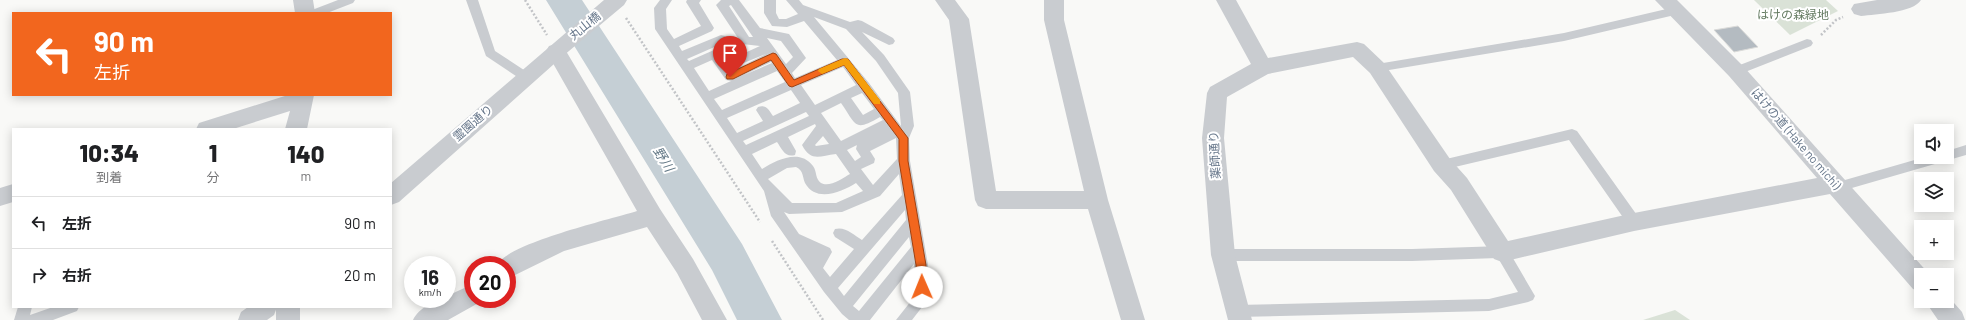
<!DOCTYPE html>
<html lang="ja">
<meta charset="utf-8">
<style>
:root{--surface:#fff;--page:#f6f6f6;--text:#202124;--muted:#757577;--line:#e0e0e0}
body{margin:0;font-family:Barlow,"Noto Sans JP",sans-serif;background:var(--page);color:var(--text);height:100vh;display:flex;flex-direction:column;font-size:15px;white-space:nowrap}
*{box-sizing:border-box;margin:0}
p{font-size:13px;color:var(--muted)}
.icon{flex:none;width:22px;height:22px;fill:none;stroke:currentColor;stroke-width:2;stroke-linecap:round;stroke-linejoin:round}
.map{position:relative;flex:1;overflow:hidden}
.panel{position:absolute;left:12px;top:128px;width:380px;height:180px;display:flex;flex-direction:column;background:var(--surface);border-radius:0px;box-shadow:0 2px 10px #0003}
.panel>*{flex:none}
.hud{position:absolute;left:12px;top:12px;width:380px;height:84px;border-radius:0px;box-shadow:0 2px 10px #0003;background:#f2661e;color:#fff;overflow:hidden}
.tools{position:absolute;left:1914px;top:124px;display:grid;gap:8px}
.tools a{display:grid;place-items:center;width:40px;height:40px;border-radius:0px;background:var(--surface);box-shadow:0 2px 10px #0003;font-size:20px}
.speed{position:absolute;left:404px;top:256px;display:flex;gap:8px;font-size:20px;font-weight:700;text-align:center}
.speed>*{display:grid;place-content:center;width:52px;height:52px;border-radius:50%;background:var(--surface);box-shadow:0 2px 10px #0003;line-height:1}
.speed small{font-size:10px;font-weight:400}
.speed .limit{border:6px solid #d22;background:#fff;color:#111}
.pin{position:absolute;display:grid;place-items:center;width:34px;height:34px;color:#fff;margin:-41px -17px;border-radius:50% 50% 50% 0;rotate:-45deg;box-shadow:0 0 4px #0007}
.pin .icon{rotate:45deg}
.me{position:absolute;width:44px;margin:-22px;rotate:359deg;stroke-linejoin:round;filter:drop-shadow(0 0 3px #0008)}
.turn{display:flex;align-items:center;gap:14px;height:84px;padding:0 16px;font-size:18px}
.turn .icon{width:52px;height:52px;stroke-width:2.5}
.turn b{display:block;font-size:28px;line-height:34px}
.eta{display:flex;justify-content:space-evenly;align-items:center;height:68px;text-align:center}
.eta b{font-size:24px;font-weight:800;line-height:28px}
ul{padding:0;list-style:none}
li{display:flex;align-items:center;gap:12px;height:52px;padding:0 16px;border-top:1px solid var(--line)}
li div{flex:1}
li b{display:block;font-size:15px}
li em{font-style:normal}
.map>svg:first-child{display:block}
.green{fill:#dae2d7}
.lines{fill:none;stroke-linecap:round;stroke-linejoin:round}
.river{fill:#c5cfd5;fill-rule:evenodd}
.building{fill:#b4bbc1;stroke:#dbdbd9}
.path{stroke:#c2c4c7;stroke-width:2.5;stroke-dasharray:2 2;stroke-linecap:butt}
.service{fill:#c9ccd0;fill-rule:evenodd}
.minor{fill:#c9ccd0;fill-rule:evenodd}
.tertiary{fill:#c9ccd0;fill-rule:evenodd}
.route{fill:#f2661e;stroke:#9d4214}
.slow{fill:#f59e0b}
.labels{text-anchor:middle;stroke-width:4;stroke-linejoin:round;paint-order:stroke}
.park-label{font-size:12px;fill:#647b61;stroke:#fff}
.street-label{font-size:12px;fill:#66768a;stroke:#fff}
.water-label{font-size:13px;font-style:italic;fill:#627785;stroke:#fff}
</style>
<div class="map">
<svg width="1966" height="320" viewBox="0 0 1966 320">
<rect width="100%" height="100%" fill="#f9f9f7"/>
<g class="green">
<polygon points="1754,0 1826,0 1838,11 1790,35"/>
<polygon points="1675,310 1690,320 1643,320"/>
</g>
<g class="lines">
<polygon class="river" points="546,0 582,0 742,244 782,320 737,320 712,270"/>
</g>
<polygon class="building" points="1738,26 1758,47 1734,52 1714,30"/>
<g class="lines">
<g class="path">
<polyline points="525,0 547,35"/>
<polyline points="626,18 760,222"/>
<polyline points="1821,35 1836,20 1843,17"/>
<polyline points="772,241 823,320"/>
</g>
<g class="service">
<polygon points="338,0 355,0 353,3 327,13 310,13 312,10"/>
<polygon points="466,0 478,0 495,51 530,74 532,77 530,80 522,80 486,56"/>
<path d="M660 0H672L666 9 667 29 674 39 701 26 686 2 687 0H701L699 3 714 28 712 31 679 46 682 51 721 35 725 36 738 56 760 46 742 44 716 5 721 0H739L760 28 789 34 806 58 792 73 795 78 837 60 804 21 787 27 772 26 764 13V0H776V13L779 19H786L798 14 786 0H799L803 5 850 22 858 20 862 21 893 38 895 41 893 44 889 45 862 32 884 55 910 92 914 126 909 138 910 161 928 265 929 298 912 320H896L915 296 914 264 870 320H849L842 314 824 292 771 216 764 191 655 29 654 8ZM731 5 753 37H749L729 6ZM814 17 846 29 876 61 898 93 901 126 869 83ZM767 38 781 41 793 57 786 64ZM719 45 732 65 736 66 766 54 732 71 718 51 714 50 689 61 687 59ZM712 60 726 80 731 81 709 91 694 68ZM771 62 772 63 744 75ZM843 67 856 85 815 105 801 85ZM777 71 785 82 722 110 714 99ZM791 90 800 103 773 116C769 110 766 104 758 107L756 110 763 121 737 133 727 118ZM862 93 874 109 863 115 851 98ZM841 103C857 126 854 132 880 117L883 120 841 141 821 113ZM806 112 809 116 746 145 743 141ZM815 124 816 126 802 145C811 162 819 156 836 154L850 174C843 178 829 188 821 183 815 179 817 171 813 166 800 148 776 160 762 169L752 154 777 142C782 149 785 158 795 155L796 151 788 137ZM889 129 857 145 856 149 861 157 855 161 847 150ZM823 136 829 144 816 146 815 145ZM896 138 897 159 873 185 861 169 874 163 875 159 870 151ZM796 167C804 171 802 176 805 183 816 203 842 192 856 183L863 191 836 203H792L768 179 787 168ZM899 174 902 195 862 240C854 235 845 226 835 229L833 233 835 237 854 249 830 277 823 268 832 252 830 248 799 234 784 212 789 214 842 212 880 196ZM905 210 906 220 844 296 838 288ZM909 237 911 247 859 311 853 306Z"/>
<polygon points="1675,7 1679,8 1681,11 1679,14 1564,41 1377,72 1373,71 1371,68 1373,65 1377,64 1564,33"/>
<polygon points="1807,39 1811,40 1813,43 1811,46 1740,74 1732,74 1730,71 1732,68"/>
<polygon points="1572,129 1577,131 1639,218 1641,222 1639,226 1634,228 1629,226 1569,140 1442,170 1437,169 1435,165 1437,161 1442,160"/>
<polygon points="1966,145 1966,155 1838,192 1833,191 1831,187 1833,183 1838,182 1925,157 1947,157 1947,151"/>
<polygon points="1502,246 1507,248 1535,296 1533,300 1528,302 1489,311 1236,317 1231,315 1229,311 1231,307 1236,305 1489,299 1518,292 1498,258 1412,261 1223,261 1218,259 1216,255 1218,251 1223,249 1412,249"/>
<polygon points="18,307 32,307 30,315 53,307 79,307 77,311 53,320 14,320"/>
</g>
<g class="minor">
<polygon points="293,0 313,0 315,13 295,13"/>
<polygon points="935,0 955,0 969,19 996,191 1084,191 1044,20 1044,0 1064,0 1064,20 1108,200 1145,320 1121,320 1088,209 986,209 978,206 975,200 949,20"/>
<polygon points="1216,0 1236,0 1268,58 1357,42 1364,44 1384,63 1450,159 1467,178 1508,241 1634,213 1817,178 1729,76 1655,0 1677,0 1743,66 1930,275 1921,275 1921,292 1913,289 1830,194 1634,231 1502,262 1494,259 1451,190 1434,171 1370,73 1353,57 1268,74 1227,97 1224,138 1235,255 1252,320 1228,320 1211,255 1202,138 1207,93 1210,87 1251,64"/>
<path d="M1877 0H1921C1913 13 1876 14 1861 16L1854 14 1851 9 1854 4Z"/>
<path d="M556 44 563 46 660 209 693 259 727 320H702L677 273 647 227 564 251 507 279V265H497C508 243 612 219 637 211L546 51 549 46Z"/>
<polygon points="288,95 314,95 307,129 285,129 290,111 233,129 196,129 199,123"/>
<polygon points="13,184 13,202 0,206 0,188"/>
<path d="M473 284V299H483L482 301 448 320H413C418 309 435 299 447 299V296Z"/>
<polygon points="1947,295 1962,312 1965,320 1938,320 1925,301 1947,301"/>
<rect x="276" y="307" width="24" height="13"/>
</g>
<g class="tertiary">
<polygon points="604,0 627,0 624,5 563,56 399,202 391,205 391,183"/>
<polygon points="248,307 277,307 274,315 267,320 238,320 241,312"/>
</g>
</g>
<polygon class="route" points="773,53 776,54 794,80 842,59 848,59 908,138 908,161 926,265 925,290 922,291 917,287 916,265 899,161 899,139 844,65 792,87 789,86 771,60 733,79 727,79 726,77 727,74"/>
<polygon class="slow" points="845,58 848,59 880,100 880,104 874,104 844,65 822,74 818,71 819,69"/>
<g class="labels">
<g class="park-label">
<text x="1793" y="19">はけの森緑地</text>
</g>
<g class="street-label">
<text transform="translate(585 26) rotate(-39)" y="4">丸山橋</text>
<text transform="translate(473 123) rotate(-41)" y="4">霊園通り</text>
<text transform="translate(1796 139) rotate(49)" y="4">はけの道 (Hake no michi)</text>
<text transform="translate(1215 155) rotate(-93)" y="4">薬師通り</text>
</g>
<g class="water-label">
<text transform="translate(664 159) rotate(58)" y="5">野川</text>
</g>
</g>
</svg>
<div class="tools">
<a><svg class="icon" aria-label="sound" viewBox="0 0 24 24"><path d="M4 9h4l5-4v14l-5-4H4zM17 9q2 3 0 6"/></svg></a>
<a><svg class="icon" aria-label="layers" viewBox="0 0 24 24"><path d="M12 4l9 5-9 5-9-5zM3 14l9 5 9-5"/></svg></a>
<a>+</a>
<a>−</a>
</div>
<div class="speed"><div>16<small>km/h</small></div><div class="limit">20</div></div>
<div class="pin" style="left:730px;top:77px;background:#d93025"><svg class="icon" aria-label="arrive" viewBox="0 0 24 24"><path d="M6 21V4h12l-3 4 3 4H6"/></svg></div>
<svg class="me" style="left:922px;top:287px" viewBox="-20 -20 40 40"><circle r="19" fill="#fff"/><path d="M0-13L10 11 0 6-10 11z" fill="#f2661e"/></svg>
<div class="hud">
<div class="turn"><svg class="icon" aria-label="left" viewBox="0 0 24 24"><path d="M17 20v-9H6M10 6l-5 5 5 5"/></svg><div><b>90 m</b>左折</div></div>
</div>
<section class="panel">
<div class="eta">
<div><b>10:34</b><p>到着</p></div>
<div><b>1</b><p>分</p></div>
<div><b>140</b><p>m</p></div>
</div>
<ul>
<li><svg class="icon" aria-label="left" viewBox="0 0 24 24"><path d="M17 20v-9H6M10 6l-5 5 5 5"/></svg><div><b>左折</b></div><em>90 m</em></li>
<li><svg class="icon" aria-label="right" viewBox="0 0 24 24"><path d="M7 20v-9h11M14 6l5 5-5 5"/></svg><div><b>右折</b></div><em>20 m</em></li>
</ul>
</section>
</div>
